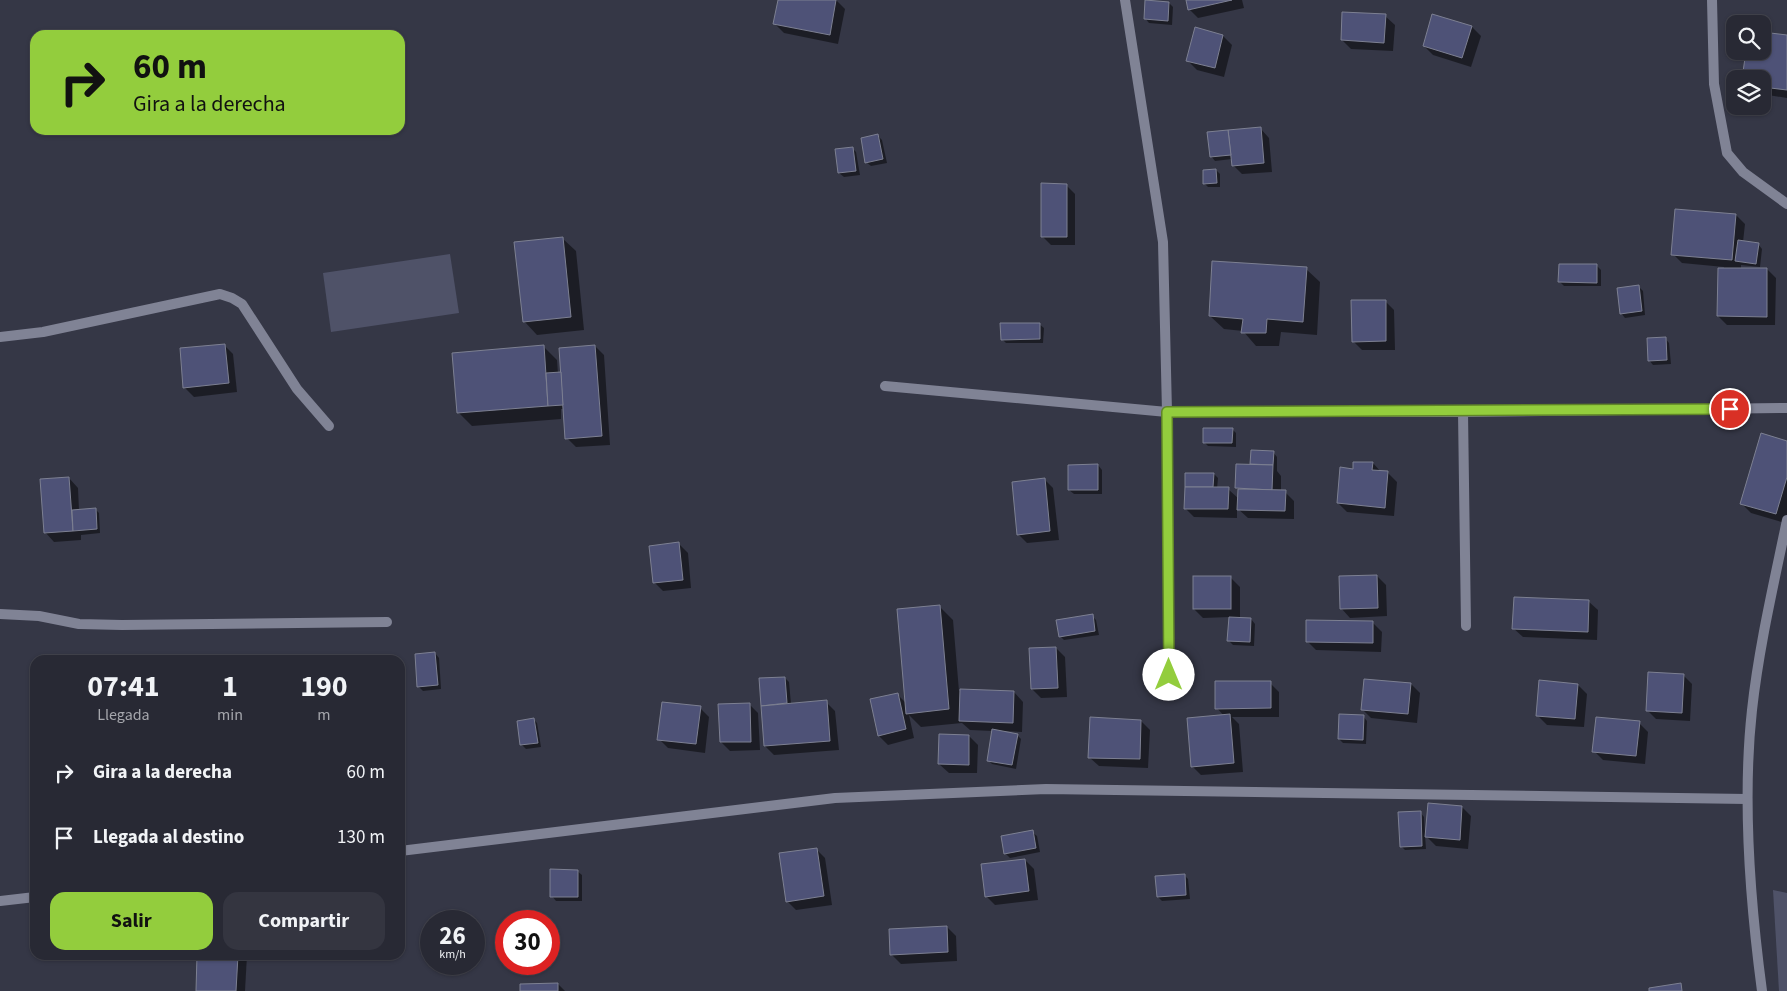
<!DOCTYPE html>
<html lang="es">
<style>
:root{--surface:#282934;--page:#343540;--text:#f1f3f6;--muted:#a5a6ac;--line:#44454f;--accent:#93cd3d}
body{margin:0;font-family:"Source Sans 3",sans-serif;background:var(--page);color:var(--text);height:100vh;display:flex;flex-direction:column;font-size:19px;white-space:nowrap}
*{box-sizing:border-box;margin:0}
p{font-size:16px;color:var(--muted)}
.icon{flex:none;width:28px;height:28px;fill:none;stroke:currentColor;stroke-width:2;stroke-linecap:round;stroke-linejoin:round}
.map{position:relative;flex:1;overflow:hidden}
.side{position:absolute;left:30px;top:655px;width:375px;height:305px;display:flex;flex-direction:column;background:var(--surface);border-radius:15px;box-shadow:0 1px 4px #0004,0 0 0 1px var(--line)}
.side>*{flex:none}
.top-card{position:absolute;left:30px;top:30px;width:375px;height:105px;border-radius:15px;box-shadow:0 1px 4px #0004,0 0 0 1px var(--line);background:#93cd3d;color:#111;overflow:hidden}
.fabs{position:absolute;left:1726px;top:15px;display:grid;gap:10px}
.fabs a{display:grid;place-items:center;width:45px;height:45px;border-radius:10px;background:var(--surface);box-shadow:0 1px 4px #0004,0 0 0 1px var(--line);font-size:25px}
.speed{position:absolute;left:420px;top:910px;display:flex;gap:10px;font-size:25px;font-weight:700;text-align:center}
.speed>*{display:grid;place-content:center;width:65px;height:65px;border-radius:50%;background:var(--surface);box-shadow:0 1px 4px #0004,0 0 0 1px var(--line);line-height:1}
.speed small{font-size:12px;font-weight:400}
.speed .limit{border:8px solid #d22;background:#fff;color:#111}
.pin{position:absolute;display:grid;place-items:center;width:42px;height:42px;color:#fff;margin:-21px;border:2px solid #fff;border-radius:50%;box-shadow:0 1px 5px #0007}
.me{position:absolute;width:55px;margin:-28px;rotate:0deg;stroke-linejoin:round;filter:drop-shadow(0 0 4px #0008)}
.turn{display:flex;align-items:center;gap:18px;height:105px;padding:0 20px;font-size:22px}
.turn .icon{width:65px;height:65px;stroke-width:2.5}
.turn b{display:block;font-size:35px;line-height:42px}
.eta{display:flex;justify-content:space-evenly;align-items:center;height:85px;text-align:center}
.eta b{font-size:30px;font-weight:700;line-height:35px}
.button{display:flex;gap:10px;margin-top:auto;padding:10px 20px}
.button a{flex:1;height:58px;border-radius:15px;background:var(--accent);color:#111;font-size:20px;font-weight:700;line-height:58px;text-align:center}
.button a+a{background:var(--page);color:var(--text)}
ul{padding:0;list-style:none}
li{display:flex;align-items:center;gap:15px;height:65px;padding:0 20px}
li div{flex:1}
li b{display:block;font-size:19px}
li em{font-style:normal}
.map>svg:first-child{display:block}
.green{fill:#4f5268}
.shadow{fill:#0007}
.building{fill:#4e5277;stroke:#7d8092}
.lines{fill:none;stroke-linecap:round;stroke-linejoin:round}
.service{stroke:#808395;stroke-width:10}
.minor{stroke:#808395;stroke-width:10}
.route-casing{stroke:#608528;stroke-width:12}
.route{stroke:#93cd3d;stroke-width:9}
</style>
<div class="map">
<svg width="1787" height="991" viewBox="0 0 1787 991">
<rect width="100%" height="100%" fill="#353746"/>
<g class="green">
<polygon points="450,254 459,313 331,332 323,273"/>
<polygon points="1773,890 1787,893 1787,991 1779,991"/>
</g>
<g class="shadow">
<polygon points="779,0 836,0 845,9 838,44 784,33 775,24"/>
<polygon points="1187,0 1242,0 1244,8 1198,18 1189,9"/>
<polygon points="1169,3 1173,7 1172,25 1149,23 1145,18"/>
<polygon points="1433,15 1472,27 1481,36 1471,67 1433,55 1424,46"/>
<polygon points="1385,16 1395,25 1393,51 1351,49 1342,40"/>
<polygon points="1196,29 1223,36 1232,45 1224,77 1197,70 1188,61"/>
<polygon points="1787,36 1787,98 1762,94 1762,51"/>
<polygon points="1260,128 1269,138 1272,172 1242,174 1233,165 1232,159 1215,161 1211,156"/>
<polygon points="878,136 882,140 887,163 871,166 866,162"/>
<polygon points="852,148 856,152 860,175 844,177 839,173 836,150"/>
<polygon points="1216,170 1220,174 1220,187 1208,187 1204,183"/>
<polygon points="1066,185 1075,194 1075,245 1051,245 1042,236"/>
<polygon points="1736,215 1745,224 1743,242 1758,244 1762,249 1760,267 1741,265 1741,269 1767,269 1776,278 1775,325 1727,325 1718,316 1724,267 1682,263 1673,254"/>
<polygon points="562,238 576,251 584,330 537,335 524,321"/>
<polygon points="1597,266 1601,270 1601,286 1564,286 1559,281"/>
<polygon points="1306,269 1320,282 1317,335 1281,332 1279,346 1256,346 1243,331 1224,329 1210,316"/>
<polygon points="1639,287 1643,291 1645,315 1625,318 1621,313"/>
<polygon points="1385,301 1394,310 1395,350 1362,350 1353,341"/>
<polygon points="1039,324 1044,328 1043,343 1006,343 1002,339"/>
<polygon points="1665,338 1669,343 1671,364 1653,365 1649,360"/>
<polygon points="224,345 233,354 237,392 194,397 185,388"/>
<polygon points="543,346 557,360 558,374 562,373 595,346 604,355 610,445 576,447 567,438 565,409 561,409 561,419 472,426 458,412"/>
<polygon points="1232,429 1236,433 1236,447 1208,446 1204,442"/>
<polygon points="1787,442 1787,516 1785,523 1751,513 1742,504"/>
<polygon points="1252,451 1273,452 1277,457 1277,471 1281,476 1281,492 1285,492 1294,501 1294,519 1248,518 1237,508 1237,518 1194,517 1185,508 1214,474 1218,478 1217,489 1228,489 1239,499 1239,491 1237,488 1251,466"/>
<polygon points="1373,463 1381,472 1388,473 1397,482 1394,516 1347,512 1338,503 1354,470"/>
<polygon points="1098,465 1102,470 1102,494 1074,494 1069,490"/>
<polygon points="69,478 78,488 79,510 95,509 99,513 100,533 81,535 81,540 54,542 45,532"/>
<polygon points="1044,479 1053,488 1059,540 1027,543 1018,534"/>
<polygon points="679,544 688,553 691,588 663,591 654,582"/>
<polygon points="1377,576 1386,585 1387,616 1350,618 1341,608"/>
<polygon points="1231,578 1240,587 1240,619 1251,619 1255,624 1254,646 1233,645 1229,641 1230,617 1203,618 1194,609"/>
<polygon points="1588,601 1598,610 1597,640 1523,637 1513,628"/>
<polygon points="939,606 953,620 959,691 1014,692 1023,702 1022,732 1005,731 1005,733 1017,735 1021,739 1016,769 992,764 988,760 993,731 970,730 962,723 921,727 909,715 914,738 888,745 879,736 897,694 906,703"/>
<polygon points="1092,616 1096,620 1099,635 1064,640 1060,636"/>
<polygon points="1373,623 1382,632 1381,652 1316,650 1307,641"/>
<polygon points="1056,648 1065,657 1067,697 1041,698 1032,689"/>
<polygon points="435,653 439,658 441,689 423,691 419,687"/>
<polygon points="1683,675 1692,684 1690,721 1656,719 1647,710"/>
<polygon points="785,678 789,682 791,704 826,702 835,711 839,750 774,755 765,746 760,680"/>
<polygon points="1270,683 1279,692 1279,717 1232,717 1239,724 1243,772 1201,775 1192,766 1224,716 1217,708"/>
<polygon points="1411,684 1420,693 1417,723 1371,718 1362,709"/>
<polygon points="1578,685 1587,694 1584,727 1547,725 1538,716"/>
<polygon points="749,704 758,713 760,750 730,751 721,742"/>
<polygon points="700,708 709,717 705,753 668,748 659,739"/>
<polygon points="1363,716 1367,721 1366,744 1343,743 1339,739"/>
<polygon points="533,719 537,723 541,747 526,749 522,745 518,722"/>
<polygon points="1141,721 1150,730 1148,768 1099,766 1089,757"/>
<polygon points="1639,723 1648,732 1645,764 1603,760 1594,751"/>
<polygon points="969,736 978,745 977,773 949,773 939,764"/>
<polygon points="1462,807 1471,816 1468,849 1436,846 1425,835 1426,849 1405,850 1401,846 1420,812 1424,817 1425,833 1427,833"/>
<polygon points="1032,832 1037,836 1040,852 1010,858 1005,853"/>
<polygon points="816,849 825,858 832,905 796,910 787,901"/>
<polygon points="1025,860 1034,869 1038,900 995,905 986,896"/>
<polygon points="577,871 582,875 582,901 556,901 552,896"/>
<polygon points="1184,875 1188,879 1190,899 1162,901 1158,897"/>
<polygon points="947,927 956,936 957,961 901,964 892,955"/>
<polygon points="198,955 247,955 245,991 197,991"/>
<polygon points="558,984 565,991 522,991"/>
</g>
<g class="building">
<polygon points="778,0 836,0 830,35 773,24"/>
<polygon points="1145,0 1169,2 1168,21 1144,19"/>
<polygon points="1186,0 1232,0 1188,10"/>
<polygon points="1342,12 1386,14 1384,43 1341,40"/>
<polygon points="1432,14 1472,26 1462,58 1423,46"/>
<polygon points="1195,27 1223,35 1215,68 1186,61"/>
<polygon points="1762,32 1787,35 1787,90 1762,87 1762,79 1742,79 1746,51 1762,51"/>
<polygon points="1261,127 1264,163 1232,166 1228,130"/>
<polygon points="1228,130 1231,155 1210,157 1207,132"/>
<polygon points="878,134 883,159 865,163 861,138"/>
<polygon points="853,147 856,171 838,173 835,149"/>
<polygon points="1216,169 1217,183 1203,184 1203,170"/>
<polygon points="1041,183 1067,184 1067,237 1041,237"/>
<polygon points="1675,209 1736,214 1732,260 1671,255"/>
<polygon points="563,237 571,317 523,322 514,242"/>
<polygon points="1738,240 1759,243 1756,264 1735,261"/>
<polygon points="1212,261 1307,267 1303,322 1267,319 1266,333 1241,333 1243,319 1209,316"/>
<polygon points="1559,264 1597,264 1597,283 1558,282"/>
<polygon points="1718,268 1767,268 1767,317 1717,316"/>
<polygon points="1639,285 1642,311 1620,314 1617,288"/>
<polygon points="1351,300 1386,300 1386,341 1352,342"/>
<polygon points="1000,323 1040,323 1040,339 1001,340"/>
<polygon points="1666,337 1667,360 1648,361 1647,338"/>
<polygon points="225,344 229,383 183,388 180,348"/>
<polygon points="544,345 548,406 457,413 452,353"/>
<polygon points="595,345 602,436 565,439 559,348"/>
<polygon points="561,372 563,405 548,406 546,373"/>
<polygon points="1203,428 1233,428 1232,443 1203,443"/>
<polygon points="1761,433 1787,441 1787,477 1776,514 1740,504"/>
<polygon points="1251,450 1274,451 1273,465 1250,464"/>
<polygon points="1353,462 1373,462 1372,470 1388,471 1385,508 1337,503 1340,467 1353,469"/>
<polygon points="1098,464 1098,490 1068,490 1068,465"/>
<polygon points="1236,464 1273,465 1272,490 1235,488"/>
<polygon points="1185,473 1214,473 1213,487 1185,487"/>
<polygon points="69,477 73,531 44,533 40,479"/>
<polygon points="1045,478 1050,531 1017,535 1012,482"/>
<polygon points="1185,487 1229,487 1228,509 1184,509"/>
<polygon points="1238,489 1286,490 1285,511 1237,510"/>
<polygon points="96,508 97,529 73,531 72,510"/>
<polygon points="679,542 683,580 653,583 649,546"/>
<polygon points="1377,575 1378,608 1340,609 1339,576"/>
<rect x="1193" y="576" width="38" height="33"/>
<polygon points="1514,597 1589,600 1588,632 1512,629"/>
<polygon points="940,605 949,709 906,714 897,609"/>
<polygon points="1093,614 1095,631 1059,637 1056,620"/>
<polygon points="1229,617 1251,618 1250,642 1227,641"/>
<polygon points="1306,620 1373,621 1373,643 1306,642"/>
<polygon points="1056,647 1058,688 1031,689 1029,648"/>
<polygon points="435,652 438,685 417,687 415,654"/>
<polygon points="1648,672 1684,674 1682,713 1646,711"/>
<polygon points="785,677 787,703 761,706 759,678"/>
<polygon points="1364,679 1411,683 1408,714 1361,710"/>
<polygon points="1539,680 1578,684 1575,719 1536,716"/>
<polygon points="1215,681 1271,681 1271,708 1215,709"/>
<polygon points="960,689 1014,691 1013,723 959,721"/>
<polygon points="898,693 906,729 878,736 870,699"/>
<polygon points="827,700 830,741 764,746 761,706"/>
<polygon points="662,702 701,706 696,744 657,740"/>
<polygon points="750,703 751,742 720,742 718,704"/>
<polygon points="1230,714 1234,763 1191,767 1187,718"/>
<polygon points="1339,714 1364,715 1363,740 1338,739"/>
<polygon points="1090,717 1141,720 1140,759 1088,758"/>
<polygon points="1596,717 1640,721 1636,756 1592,752"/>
<polygon points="534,718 538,743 520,745 517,721"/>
<polygon points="992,729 1018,734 1012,765 987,761"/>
<polygon points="939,734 969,735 969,765 938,764"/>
<polygon points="1428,803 1462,806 1460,840 1425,837"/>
<polygon points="1421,811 1422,846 1400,847 1398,812"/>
<polygon points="1033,830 1036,848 1004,854 1001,836"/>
<polygon points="817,848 824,896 786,902 779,853"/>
<polygon points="1025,859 1029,891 985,897 981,864"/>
<polygon points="550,869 578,870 578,897 550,897"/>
<polygon points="1185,874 1186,895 1157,897 1155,876"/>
<polygon points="947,926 948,952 890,955 889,929"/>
<polygon points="197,955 238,955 236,991 196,991"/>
<polygon points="558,983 558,991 520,991 520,984"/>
<polygon points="1681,983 1682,991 1649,991 1649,988"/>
</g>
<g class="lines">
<g class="service">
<polyline points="0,337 43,332 220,294 232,298 242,304 297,389 329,426"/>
<polyline points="0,614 39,616 79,624 122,625 387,622"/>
</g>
<g class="minor">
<polyline points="1125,0 1163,242 1167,412 1169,675"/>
<polyline points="1712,0 1714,84 1727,153 1743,172 1787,204"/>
<polyline points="885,386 1167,412 1463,412 1787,408"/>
<polyline points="1463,412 1466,626"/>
<polyline points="400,851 835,798 1046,789 1747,799"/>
<polyline points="0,901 35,897"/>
<path d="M1762 991C1750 901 1742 801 1752 710 1759 646 1774 583 1787 520"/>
</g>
</g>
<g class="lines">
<defs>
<polyline id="route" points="1169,675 1167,412 1730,409"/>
</defs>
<use href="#route" class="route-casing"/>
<use href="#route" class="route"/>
</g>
</svg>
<div class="fabs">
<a><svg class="icon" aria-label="search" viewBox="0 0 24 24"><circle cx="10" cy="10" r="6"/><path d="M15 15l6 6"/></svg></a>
<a><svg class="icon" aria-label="layers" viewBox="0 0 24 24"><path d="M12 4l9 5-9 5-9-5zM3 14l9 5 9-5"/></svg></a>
</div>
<div class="speed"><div>26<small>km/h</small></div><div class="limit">30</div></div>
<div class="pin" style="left:1730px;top:409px;background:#d93025"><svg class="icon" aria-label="arrive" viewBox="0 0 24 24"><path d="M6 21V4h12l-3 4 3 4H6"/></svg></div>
<svg class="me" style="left:1169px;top:675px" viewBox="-20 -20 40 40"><circle r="19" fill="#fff"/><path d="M0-13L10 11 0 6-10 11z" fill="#93cd3d"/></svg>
<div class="top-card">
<div class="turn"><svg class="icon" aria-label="right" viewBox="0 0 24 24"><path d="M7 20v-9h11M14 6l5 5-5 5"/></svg><div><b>60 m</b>Gira a la derecha</div></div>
</div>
<section class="side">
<div class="eta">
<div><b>07:41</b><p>Llegada</p></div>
<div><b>1</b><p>min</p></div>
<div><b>190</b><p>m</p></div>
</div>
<ul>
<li><svg class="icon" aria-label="right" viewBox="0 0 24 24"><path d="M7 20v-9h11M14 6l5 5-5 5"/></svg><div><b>Gira a la derecha</b></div><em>60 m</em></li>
<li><svg class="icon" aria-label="arrive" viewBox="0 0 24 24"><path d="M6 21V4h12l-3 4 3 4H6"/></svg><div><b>Llegada al destino</b></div><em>130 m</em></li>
</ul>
<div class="button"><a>Salir</a><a>Compartir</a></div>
</section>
</div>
